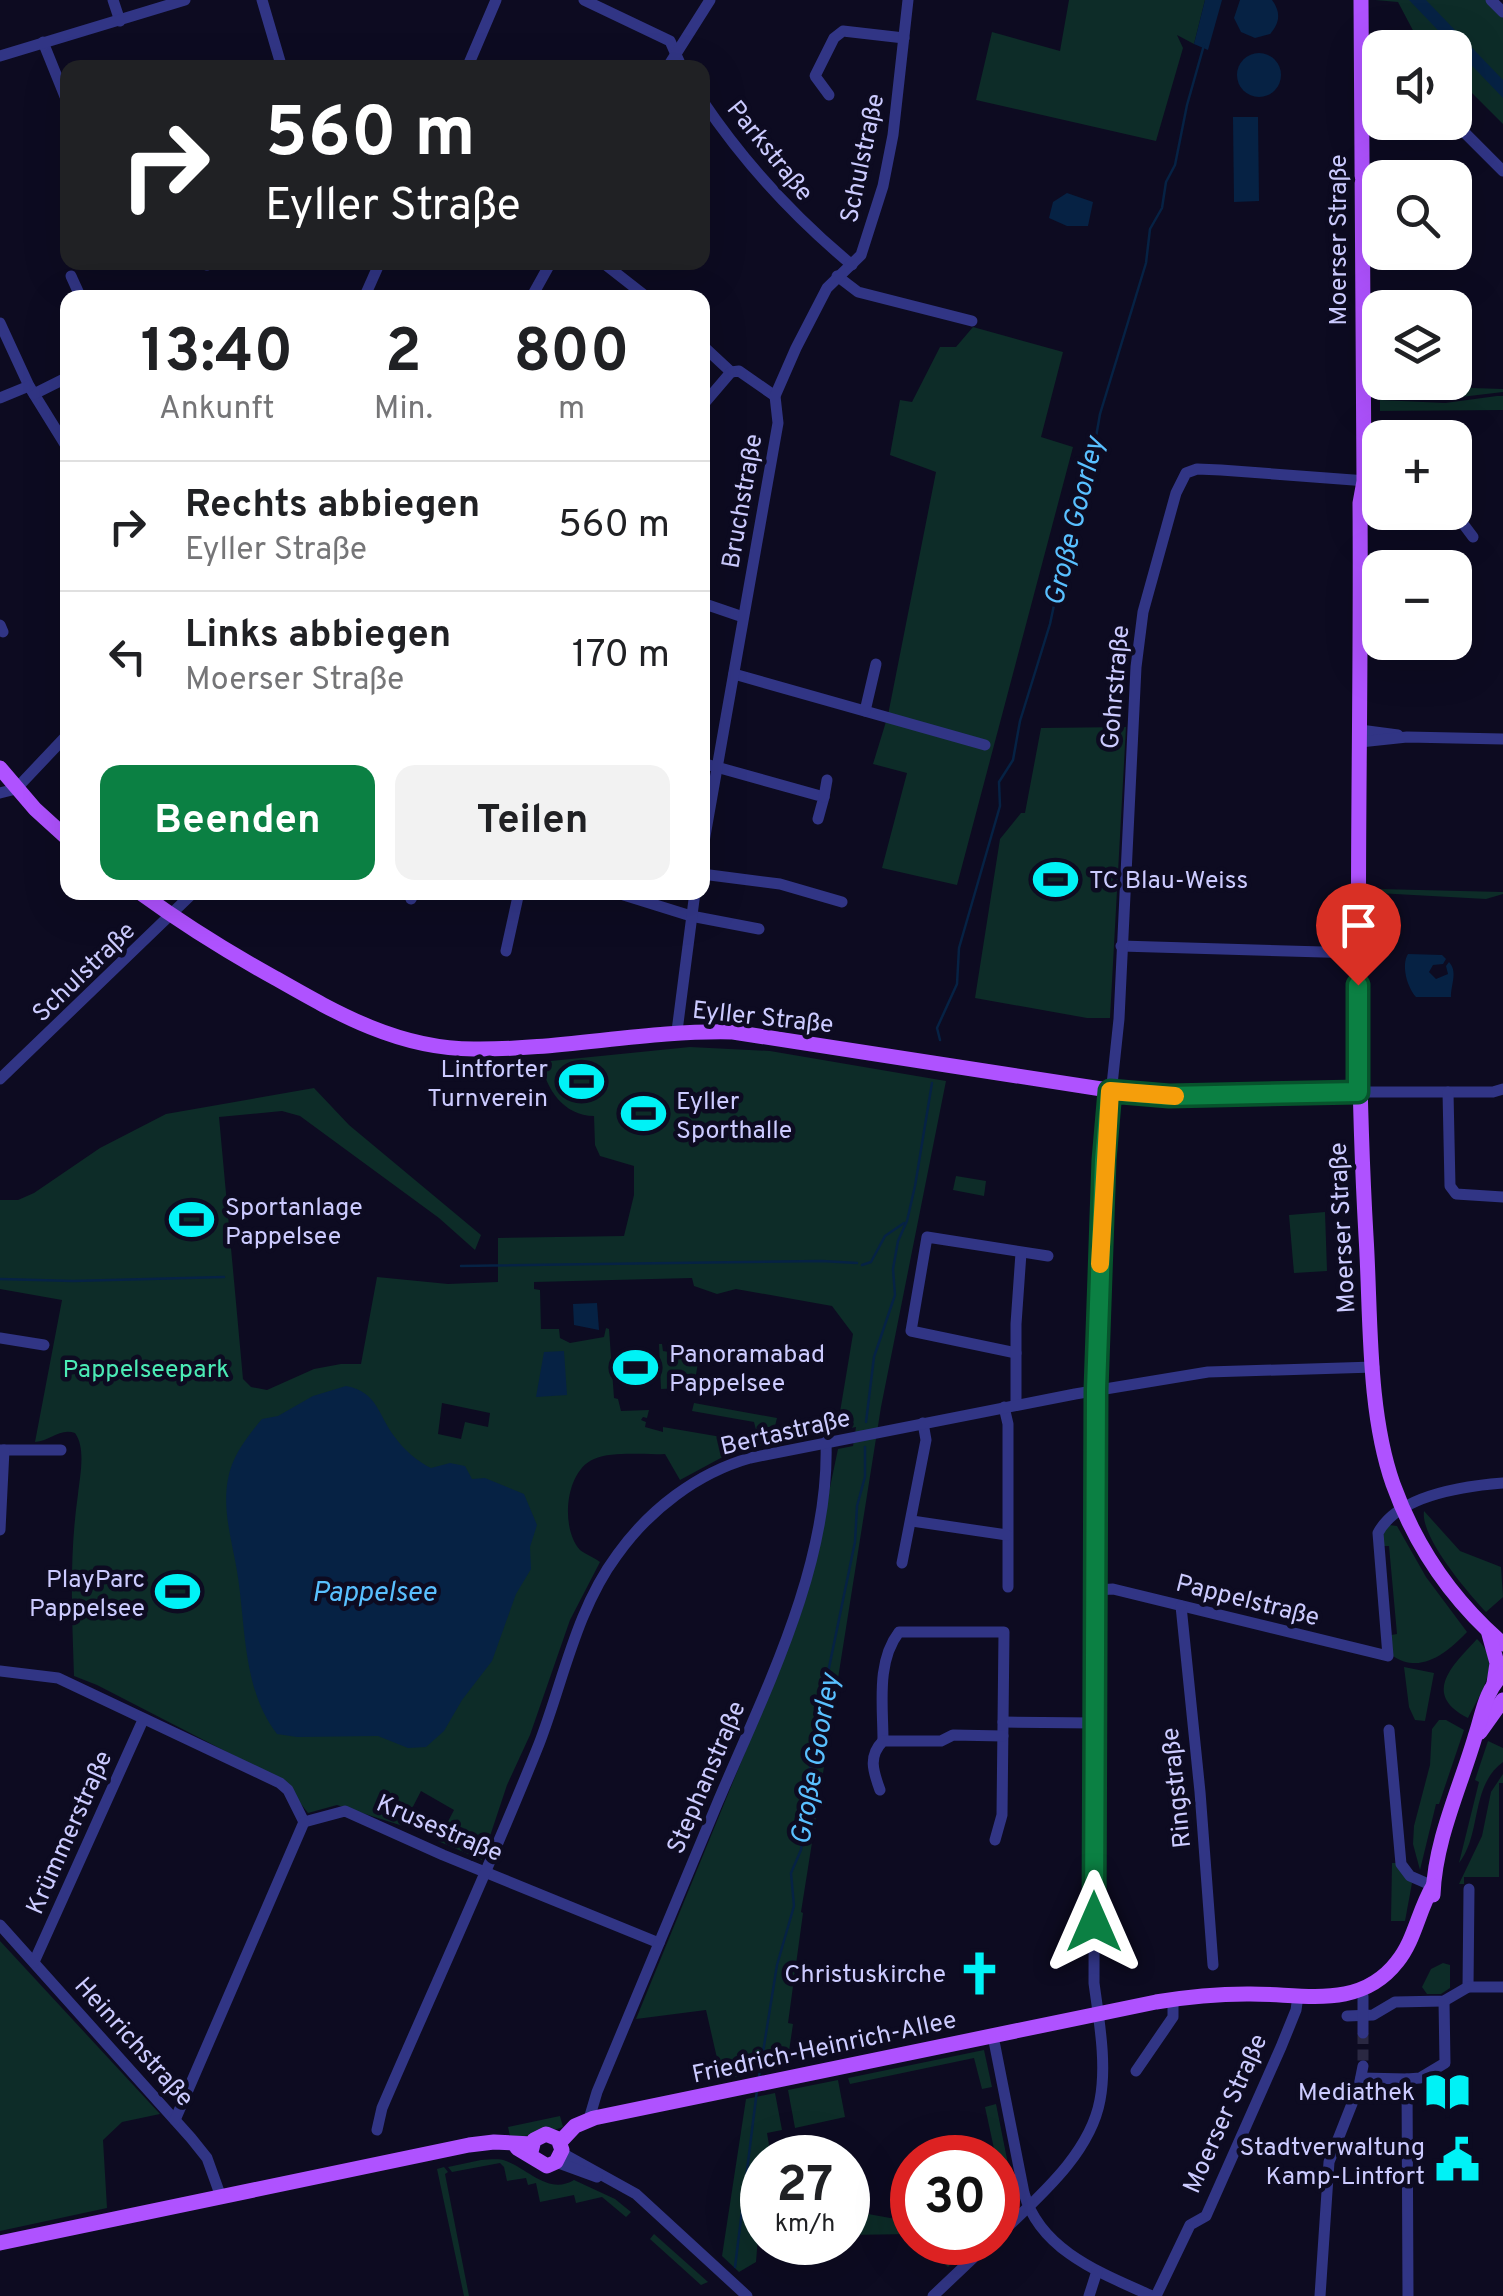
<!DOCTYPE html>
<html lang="de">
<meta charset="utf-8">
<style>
:root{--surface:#fff;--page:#f2f2f2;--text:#202124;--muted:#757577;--line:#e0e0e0;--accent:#0b8043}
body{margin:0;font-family:Overpass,sans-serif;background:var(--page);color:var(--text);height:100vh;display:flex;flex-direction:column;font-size:38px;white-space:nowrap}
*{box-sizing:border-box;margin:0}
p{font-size:32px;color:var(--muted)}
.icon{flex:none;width:55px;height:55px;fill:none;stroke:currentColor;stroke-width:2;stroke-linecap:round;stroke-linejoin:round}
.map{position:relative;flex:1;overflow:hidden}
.drawer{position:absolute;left:60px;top:290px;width:650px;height:610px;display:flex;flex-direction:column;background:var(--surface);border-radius:20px;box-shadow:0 10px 40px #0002}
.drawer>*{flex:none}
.hud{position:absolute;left:60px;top:60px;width:650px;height:210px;border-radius:20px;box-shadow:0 10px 40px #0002;background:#202124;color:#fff;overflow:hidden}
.fabs{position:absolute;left:1362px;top:30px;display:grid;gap:20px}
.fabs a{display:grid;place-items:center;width:110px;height:110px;border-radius:20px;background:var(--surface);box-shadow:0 10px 40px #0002;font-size:50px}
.speed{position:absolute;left:740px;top:2135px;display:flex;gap:20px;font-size:50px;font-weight:700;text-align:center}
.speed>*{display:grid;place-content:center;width:130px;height:130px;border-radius:50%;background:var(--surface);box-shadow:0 10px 40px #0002;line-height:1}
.speed small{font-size:25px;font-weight:400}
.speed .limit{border:15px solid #d22;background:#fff;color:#111}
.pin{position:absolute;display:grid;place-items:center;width:85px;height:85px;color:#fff;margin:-102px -42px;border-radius:50% 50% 50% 0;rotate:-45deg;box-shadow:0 0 10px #0007}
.pin .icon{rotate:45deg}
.me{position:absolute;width:110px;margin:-55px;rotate:0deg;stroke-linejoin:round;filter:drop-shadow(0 0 8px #0008)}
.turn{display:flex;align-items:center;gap:35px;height:210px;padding:0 40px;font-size:45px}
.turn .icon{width:130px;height:130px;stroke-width:2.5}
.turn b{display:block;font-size:70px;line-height:85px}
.eta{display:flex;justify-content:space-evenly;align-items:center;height:170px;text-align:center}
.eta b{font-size:60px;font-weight:700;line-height:70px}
.action{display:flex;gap:20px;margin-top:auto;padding:20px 40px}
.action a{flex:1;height:115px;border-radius:20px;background:var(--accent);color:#fff;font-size:40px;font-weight:700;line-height:115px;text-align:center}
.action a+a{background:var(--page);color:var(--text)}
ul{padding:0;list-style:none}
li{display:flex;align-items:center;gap:30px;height:130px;padding:0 40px;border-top:2px solid var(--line)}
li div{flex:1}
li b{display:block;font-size:38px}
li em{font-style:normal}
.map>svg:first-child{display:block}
.green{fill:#0d2c28;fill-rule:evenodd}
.water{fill:#062244}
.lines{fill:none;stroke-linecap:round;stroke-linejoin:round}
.stream{stroke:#062244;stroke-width:2.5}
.minor-tunnel{stroke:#2a2842;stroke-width:11;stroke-dasharray:11 5.5;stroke-linecap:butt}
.minor{stroke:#313585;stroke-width:11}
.major{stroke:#af52ff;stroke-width:15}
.route-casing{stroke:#07532c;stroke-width:25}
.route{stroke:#0b8043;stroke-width:18}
.slow{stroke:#f59e0b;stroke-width:18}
.labels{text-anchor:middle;stroke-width:9;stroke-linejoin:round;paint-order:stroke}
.street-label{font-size:25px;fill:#cccbff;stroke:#0d0b21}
.poi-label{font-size:25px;fill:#cccbff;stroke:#0d0b21;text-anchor:end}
.park-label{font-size:25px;fill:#4beab5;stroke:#0d0b21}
.water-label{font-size:28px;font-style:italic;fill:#59c0ff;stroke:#0d0b21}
</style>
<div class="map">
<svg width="1503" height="2296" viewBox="0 0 1503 2296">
<rect width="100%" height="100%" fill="#0d0b21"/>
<g class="green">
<polygon points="1069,0 1205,0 1194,44 1177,35 1183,48 1156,141 976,100 992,32 1060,51"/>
<polygon points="1375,0 1491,0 1503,12 1503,124 1455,76 1455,48 1427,47 1417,38 1398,2"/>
<polygon points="973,327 1063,352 1041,437 1073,447 957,885 882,868 907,773 873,764 888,715 936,472 890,455 900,400 912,402 940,347 956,347"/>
<polygon points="1379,385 1503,389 1503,392 1444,399 1380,396"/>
<polygon points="1497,396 1503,396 1503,410 1380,411 1380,400 1445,403"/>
<polygon points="1126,727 1110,1018 1087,1018 975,998 1000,839 1021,813 1025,813 1041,728"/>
<polygon points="1378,889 1503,892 1503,894 1486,899 1377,893"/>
<path d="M690 1047 770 1051 946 1081 881 1407 801 1912 803 1913 788 2023 793 2024 787 2065 722 2080 706 2010 636 2019 789 1645 815 1559 838 1449 853 1446 856 1427 821 1434 818 1430 838 1424 853 1334 832 1306 736 1289 717 1294 694 1286 692 1278 534 1282V1289L540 1290 541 1329H559L560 1338 570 1343 604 1337 606 1328 609 1329 614 1398 618 1399 621 1411 649 1410 647 1418 643 1417 641 1420 646 1422 645 1427 663 1432V1427L733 1439 730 1453 680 1480 665 1454C644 1455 613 1451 594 1459 565 1471 560 1528 580 1550 585 1554 595 1558 600 1562L570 1620 530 1735 507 1785 482 1860 438 1841 454 1810 421 1791 403 1826 337 1805 308 1813 283 1781 97 1685 74 1676C72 1613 69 1557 78 1494 80 1476 86 1448 75 1433 59 1428 51 1441 35 1442L62 1300 0 1289V1200H18L34 1193 100 1148 166 1114 314 1088 349 1125 481 1235 475 1250 439 1218 300 1116 282 1111 219 1117 243 1379 251 1387 267 1390 314 1369 341 1364H361L377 1277 448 1284 498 1282V1238L624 1236 634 1195V1166L600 1156 595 1145 594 1116C564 1116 546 1089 541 1062ZM442 1403 490 1413 488 1427 465 1422 461 1439 438 1434Z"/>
<polygon points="956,1176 986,1181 984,1196 953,1190"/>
<polygon points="1325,1212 1327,1271 1294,1273 1289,1215"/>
<polygon points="659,1344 662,1344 663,1351 699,1357 695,1380 702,1382 701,1387 661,1389"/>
<polygon points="694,1403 777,1418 775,1426 801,1430 800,1437 760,1446 754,1422 692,1411"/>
<path d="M1424 1511 1460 1551 1501 1567 1503 1597 1486 1612C1468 1593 1420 1537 1424 1511Z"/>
<path d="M1389 1525 1397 1526 1426 1577 1467 1632C1448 1652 1421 1675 1393 1656L1391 1635 1397 1634 1389 1546H1383V1532Z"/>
<path d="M1477 1639C1503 1663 1481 1692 1468 1718 1421 1694 1453 1665 1477 1639Z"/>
<polygon points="1404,1667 1434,1673 1425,1721 1415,1720 1409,1707"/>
<polygon points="1439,1720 1446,1720 1464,1730 1439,1804 1436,1804 1420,1870 1413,1844 1414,1826 1430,1765 1432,1729"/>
<path d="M1488 1741 1503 1748V1762C1470 1786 1482 1834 1459 1863L1479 1782 1475 1780Z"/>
<polygon points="1503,1774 1503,1783 1499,1783 1499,1877 1464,1877 1464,1884 1459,1884 1482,1836 1491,1792"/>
<polygon points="1392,1863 1397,1863 1412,1883 1405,1921 1391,1921"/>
<polygon points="0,1941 160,2114 122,2122 103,2140 107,2208 0,2231"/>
<polygon points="1443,1963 1450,1965 1450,1988 1441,1994 1427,1994 1422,1987 1431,1969"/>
<polygon points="984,2050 992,2087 982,2089 974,2058 850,2084 848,2078"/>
<polygon points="838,2080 845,2117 795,2128 788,2090"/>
<polygon points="775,2093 782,2130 767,2133 771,2157 762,2158 762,2191 758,2195 762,2206 762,2237 758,2237 756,2262 739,2272 722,2256 746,2099"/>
<polygon points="996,2104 1008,2164 998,2167 985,2107"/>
<path d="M560 2116 563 2127C547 2132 526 2138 510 2136L508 2127Z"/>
<path d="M481 2160C489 2160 498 2158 506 2161 529 2170 549 2195 574 2180L615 2199 631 2212 626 2217 602 2197 576 2203 574 2195 540 2202 536 2183 528 2185 526 2178 507 2181 504 2167 500 2163 452 2172 448 2167Z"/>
<polygon points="444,2167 448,2172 445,2174 469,2296 464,2296 437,2169"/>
<polygon points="868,2214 912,2222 912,2234 848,2235 848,2218"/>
<polygon points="654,2234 708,2282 701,2285 650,2239"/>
<polygon points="924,2243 970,2243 948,2267"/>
</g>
<g class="water">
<polygon points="1205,0 1222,0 1208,50 1194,44"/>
<path d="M1240 0H1272C1281 12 1280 23 1270 34L1255 38 1241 32 1234 18Z"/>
<polygon points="1409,0 1426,0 1503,80 1503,98"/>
<circle cx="1259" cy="75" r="22"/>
<polygon points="1233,117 1258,117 1259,201 1234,202"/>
<polygon points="1067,193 1093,202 1088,226 1067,226 1049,218 1053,202"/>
<path d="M1408 954 1442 955 1446 959 1443 964 1433 965 1429 972 1436 979 1448 974 1446 966 1449 962C1458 972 1451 984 1451 997H1416C1407 987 1401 965 1408 954Z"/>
<polygon points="597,1303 599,1330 574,1325 573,1304"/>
<polygon points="564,1351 567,1395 536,1397 544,1352"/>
<path d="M346 1386C378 1392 378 1415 394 1436 403 1449 418 1462 431 1468L450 1463 465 1466 472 1479 485 1478 524 1494 537 1525 530 1547 531 1569 516 1594 492 1661 462 1700 444 1731 426 1747 408 1748 378 1736 297 1737 277 1734C242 1689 246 1625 237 1571 232 1541 222 1510 228 1479 232 1456 247 1437 262 1419L278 1416 313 1396Z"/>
</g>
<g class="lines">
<g class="stream">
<polyline points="940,1040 937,1028 957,984 959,948 1000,806 999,782 1013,760 1020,721 1050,624 1065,553 1092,460 1100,414 1146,263 1150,229 1162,208 1166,182 1175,165 1187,105 1204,45"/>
<polyline points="862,1265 871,1262 885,1236 904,1223"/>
<polyline points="461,1266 822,1261 857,1263"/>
<polyline points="0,1279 73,1281 224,1277"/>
<polyline points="866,1422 874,1357 895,1295 893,1269 898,1241 907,1221 915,1186 932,1083"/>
<polyline points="759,2077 777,1965 794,1906 791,1873 801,1850 813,1745 855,1542 857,1506 865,1477 865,1447"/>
<polyline points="735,2267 757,2090"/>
</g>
<polyline class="minor-tunnel" points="1363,2033 1363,2066"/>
<g class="minor">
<polyline points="113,0 120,21"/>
<polyline points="262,0 282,68"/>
<polyline points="584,0 670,41 682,68"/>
<polyline points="1491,0 1503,12"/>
<polyline points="43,42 68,104"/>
<polyline points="0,56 185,0"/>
<polyline points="467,68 496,0"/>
<polyline points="667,68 710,0"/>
<polyline points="1361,72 1380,75"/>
<polyline points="829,95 815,76 834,38 843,31 904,38"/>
<path d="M702 100C745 164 793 216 852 265"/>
<polyline points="1454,122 1503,171"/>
<polyline points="204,262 207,265"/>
<polyline points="602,262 648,298"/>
<polyline points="71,276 81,298"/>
<polyline points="837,276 858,292 972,321"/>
<polyline points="364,298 380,262"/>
<polyline points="531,298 551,262"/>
<polyline points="0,323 29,386 68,449"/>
<polyline points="702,345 731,372"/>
<polyline points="731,372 739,371 775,396"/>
<polyline points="34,394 68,377"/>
<polyline points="0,398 29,386"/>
<polyline points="702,406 731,372"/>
<polyline points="1464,445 1461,521 1473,537"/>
<polyline points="702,603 743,617"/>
<polyline points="0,625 3,632"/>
<polyline points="734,674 985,745"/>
<polyline points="865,711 876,664"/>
<polyline points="1360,730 1398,735"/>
<polyline points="1360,742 1407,737 1503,739"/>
<polyline points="702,763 824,797 818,819"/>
<polyline points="0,793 16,789 68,734"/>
<polyline points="824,797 827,780"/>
<polyline points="702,853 778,423 775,396 796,348 827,288 861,255 883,186 893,135 908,0"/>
<polyline points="702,874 780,884 842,902"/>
<polyline points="614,892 691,916 759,929"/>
<polyline points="411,899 415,892"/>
<polyline points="1121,946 1358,953"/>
<polyline points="506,951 519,892"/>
<polyline points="677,1031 695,892"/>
<polyline points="0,1079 194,892"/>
<polyline points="1358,1092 1493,1092 1503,1089"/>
<polyline points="1448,1092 1450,1186 1456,1194 1503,1197"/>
<polyline points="0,1338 44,1345"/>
<polyline points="1016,1353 911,1331 927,1237 1048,1256"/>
<polyline points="1016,1405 1016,1324 1021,1253"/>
<polyline points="1004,1407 1008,1424 1008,1587"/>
<polyline points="0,1450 61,1450"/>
<polyline points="912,1521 1007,1535"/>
<polyline points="0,1530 4,1450"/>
<polyline points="902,1563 926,1440 923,1423"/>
<path d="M1097 1590 1113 1589 1388 1656 1378 1533C1398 1495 1465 1486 1503 1483"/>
<polyline points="1181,1606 1200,1792 1213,1965"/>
<polyline points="0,1671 58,1678 280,1783 288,1790 304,1822 345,1811 443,1855 659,1943"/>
<polyline points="1003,1722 1095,1723"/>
<polyline points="1389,1730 1401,1864 1410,1876 1433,1886"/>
<path d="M883 1741C883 1705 876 1662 899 1632H1004L1002 1815 995 1840"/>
<path d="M880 1790C873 1771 868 1756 883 1741H941L953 1735 1003 1736"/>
<polyline points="0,1925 191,2138 207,2158 221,2197"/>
<polyline points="34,1962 143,1720"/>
<polyline points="1468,1987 1469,1889"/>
<polyline points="1347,2016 1373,2015 1395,2002 1444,2001 1468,1987 1503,1987"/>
<polyline points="1363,2033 1363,1996"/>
<path d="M993 2036 1024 2193C1040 2251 1103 2274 1152 2296"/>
<polyline points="1136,2071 1173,2017 1173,1999"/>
<polyline points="1361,2078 1407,2079"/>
<path d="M589 2119 597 2092C637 1996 677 1900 717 1804 764 1693 830 1565 826 1442"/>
<polyline points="175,2120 304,1822"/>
<path d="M377 2130 382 2108C434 1987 490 1867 539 1744 563 1682 576 1610 617 1555 649 1510 697 1473 750 1458L1075 1394 1208 1372 1374 1367"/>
<polyline points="562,2153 636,2194 747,2296"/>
<polyline points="556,2162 597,2177"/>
<path d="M998 2236C1036 2199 1090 2155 1100 2100 1107 2063 1099 2021 1094 1983L1095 1390 1104 1160 1119 1019 1136 667 1143 612 1176 493 1186 473 1197 469 1221 470 1380 482"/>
<polyline points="933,2296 990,2242"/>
<polyline points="1089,2296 1097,2271"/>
<polyline points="1156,2296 1190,2225 1206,2216 1281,2047 1296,2010 1298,1996"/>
<polyline points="1320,2296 1329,2162 1359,2086 1363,2066"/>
<polyline points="1408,2296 1407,2079 1420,2078 1445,2063 1444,2001"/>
</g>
<g class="major">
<path d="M1361 0 1364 481 1360 503C1362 748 1352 992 1366 1236 1371 1315 1367 1410 1393 1484 1416 1548 1452 1600 1503 1644"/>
<polyline points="0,768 35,809 68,839"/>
<path d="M139 892C183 924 228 952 275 978 338 1014 399 1049 474 1049 561 1050 646 1030 733 1032L1134 1094 1358 1092"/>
<polyline points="1489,1634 1497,1663 1494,1683"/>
<polyline points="1480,1732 1503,1700"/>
<path d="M1433 1895C1435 1840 1460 1788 1475 1737 1483 1714 1484 1692 1503 1674"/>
<path d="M560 2142 575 2126 594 2118 1156 2002C1186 1997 1217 1994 1247 1994 1301 1993 1359 2011 1397 1962 1415 1940 1418 1911 1433 1886"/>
<polyline points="517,2148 547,2166 556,2162 562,2150 558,2139 546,2134 534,2140 531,2152"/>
<polyline points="0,2243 469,2145 494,2142 532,2144"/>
</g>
</g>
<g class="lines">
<defs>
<polyline id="route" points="1094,1922 1096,1390 1104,1160 1110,1091 1169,1096 1358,1092 1358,985"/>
</defs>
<use href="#route" class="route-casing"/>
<use href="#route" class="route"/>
<polyline class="slow" points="1100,1264 1110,1091 1175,1096"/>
</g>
<defs>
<symbol id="stadium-bare" viewBox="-9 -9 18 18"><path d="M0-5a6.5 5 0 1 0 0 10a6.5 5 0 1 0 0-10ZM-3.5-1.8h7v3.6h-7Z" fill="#00f2f6" stroke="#0d0b21" stroke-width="2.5" paint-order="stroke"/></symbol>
<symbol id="church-bare" viewBox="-9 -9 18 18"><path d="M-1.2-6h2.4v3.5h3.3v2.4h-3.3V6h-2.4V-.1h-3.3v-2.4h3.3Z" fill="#00f2f6" stroke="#0d0b21" stroke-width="2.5" paint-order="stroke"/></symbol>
<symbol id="library-bare" viewBox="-9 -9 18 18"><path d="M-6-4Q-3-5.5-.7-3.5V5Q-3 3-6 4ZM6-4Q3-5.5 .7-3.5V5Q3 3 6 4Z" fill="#00f2f6" stroke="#0d0b21" stroke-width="2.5" paint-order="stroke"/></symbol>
<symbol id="civic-bare" viewBox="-9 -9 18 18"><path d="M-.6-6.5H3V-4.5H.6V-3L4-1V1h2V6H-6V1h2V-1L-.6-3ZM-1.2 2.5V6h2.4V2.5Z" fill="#00f2f6" stroke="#0d0b21" stroke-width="2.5" paint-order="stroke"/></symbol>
</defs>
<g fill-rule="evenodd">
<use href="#stadium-bare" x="1024" y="848" width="63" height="63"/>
<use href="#stadium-bare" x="550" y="1050" width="63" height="63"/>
<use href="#stadium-bare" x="612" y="1082" width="63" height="63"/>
<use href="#stadium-bare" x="160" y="1188" width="63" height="63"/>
<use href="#stadium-bare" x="604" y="1336" width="63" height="63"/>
<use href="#stadium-bare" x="146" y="1560" width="63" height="63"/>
<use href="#church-bare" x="948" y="1942" width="63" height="63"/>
<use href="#library-bare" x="1416" y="2060" width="63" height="63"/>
<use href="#civic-bare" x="1426" y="2128" width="63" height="63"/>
</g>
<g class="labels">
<g class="street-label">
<text transform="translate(771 150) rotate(51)" y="9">Parkstraße</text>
<text transform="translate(861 158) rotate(-78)" y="9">Schulstraße</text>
<text transform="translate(1337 240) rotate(-90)" y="9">Moerser Straße</text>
<text transform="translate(741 501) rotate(-80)" y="9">Bruchstraße</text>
<text transform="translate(1114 687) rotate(-85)" y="9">Gohrstraße</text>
<text transform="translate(83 971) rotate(-44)" y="9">Schulstraße</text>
<text transform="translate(763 1016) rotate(6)" y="9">Eyller Straße</text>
<text transform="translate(1341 1228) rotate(-93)" y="9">Moerser Straße</text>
<text transform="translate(785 1431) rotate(-13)" y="9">Bertastraße</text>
<text transform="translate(1248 1599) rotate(14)" y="9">Pappelstraße</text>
<text transform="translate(705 1777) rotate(-67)" y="9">Stephanstraße</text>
<text transform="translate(1175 1788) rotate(-96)" y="9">Ringstraße</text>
<text transform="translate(440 1827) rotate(23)" y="9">Krusestraße</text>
<text transform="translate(68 1832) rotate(-66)" y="9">Krümmerstraße</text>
<text transform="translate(135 2041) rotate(48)" y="9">Heinrichstraße</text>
<text transform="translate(824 2046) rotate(-12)" y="9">Friedrich-Heinrich-Allee</text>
<text transform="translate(1224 2113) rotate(-66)" y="9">Moerser Straße</text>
</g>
<g class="poi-label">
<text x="1089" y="888" text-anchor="start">TC Blau-Weiss</text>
<text x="548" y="1077">Lintforter<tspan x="548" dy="29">Turnverein</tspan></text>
<text x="676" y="1109" text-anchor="start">Eyller<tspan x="676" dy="29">Sporthalle</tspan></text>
<text x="225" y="1215" text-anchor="start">Sportanlage<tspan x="225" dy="29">Pappelsee</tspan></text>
<text x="669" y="1362" text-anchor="start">Panoramabad<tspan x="669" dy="29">Pappelsee</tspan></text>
<text x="145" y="1587">PlayParc<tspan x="145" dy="29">Pappelsee</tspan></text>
<text x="946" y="1982">Christuskirche</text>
<text x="1415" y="2100">Mediathek</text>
<text x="1425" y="2155">Stadtverwaltung<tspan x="1425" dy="29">Kamp-Lintfort</tspan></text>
</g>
<g class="park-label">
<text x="146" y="1377">Pappelseepark</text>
</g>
<g class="water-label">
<text transform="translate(1073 521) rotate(-76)" y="10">Große Goorley</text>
<text x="374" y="1601">Pappelsee</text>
<text transform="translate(814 1759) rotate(-80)" y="10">Große Goorley</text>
</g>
</g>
</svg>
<div class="fabs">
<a><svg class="icon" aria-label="sound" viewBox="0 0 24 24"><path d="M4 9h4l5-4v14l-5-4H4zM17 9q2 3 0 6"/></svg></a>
<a><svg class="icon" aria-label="search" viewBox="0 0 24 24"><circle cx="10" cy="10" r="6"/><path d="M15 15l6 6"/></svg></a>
<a><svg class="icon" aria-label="layers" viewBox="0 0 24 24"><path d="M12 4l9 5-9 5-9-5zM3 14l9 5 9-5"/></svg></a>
<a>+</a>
<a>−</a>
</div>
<div class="speed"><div>27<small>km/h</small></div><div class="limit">30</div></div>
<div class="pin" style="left:1358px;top:985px;background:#d93025"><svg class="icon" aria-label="arrive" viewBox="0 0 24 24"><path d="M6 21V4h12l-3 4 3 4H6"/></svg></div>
<svg class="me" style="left:1094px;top:1922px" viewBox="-20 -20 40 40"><path d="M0-17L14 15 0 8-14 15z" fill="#0b8043" stroke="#fff" stroke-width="4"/></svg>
<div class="hud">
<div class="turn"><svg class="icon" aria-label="right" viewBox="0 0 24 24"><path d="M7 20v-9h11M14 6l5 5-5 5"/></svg><div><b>560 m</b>Eyller Straße</div></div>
</div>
<section class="drawer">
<div class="eta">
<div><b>13:40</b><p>Ankunft</p></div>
<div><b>2</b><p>Min.</p></div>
<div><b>800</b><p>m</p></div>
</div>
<ul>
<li><svg class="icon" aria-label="right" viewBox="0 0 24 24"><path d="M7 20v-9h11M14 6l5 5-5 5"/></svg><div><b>Rechts abbiegen</b><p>Eyller Straße</p></div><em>560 m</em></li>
<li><svg class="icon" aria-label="left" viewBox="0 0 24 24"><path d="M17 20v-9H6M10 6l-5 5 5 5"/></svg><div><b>Links abbiegen</b><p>Moerser Straße</p></div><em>170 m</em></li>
</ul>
<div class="action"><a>Beenden</a><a>Teilen</a></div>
</section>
</div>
